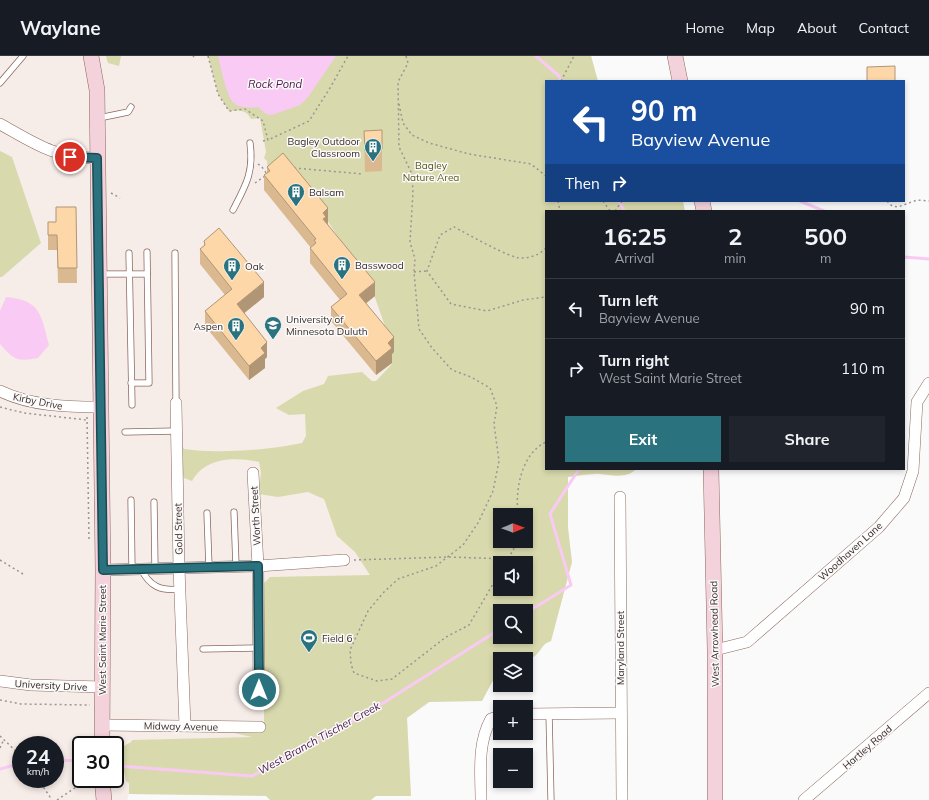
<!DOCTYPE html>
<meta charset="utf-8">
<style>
:root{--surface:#171b24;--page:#20242c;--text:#f1f3f6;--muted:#9ea1a6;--line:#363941;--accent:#2a727e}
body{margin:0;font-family:Mulish,sans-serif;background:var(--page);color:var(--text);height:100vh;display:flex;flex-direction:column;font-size:15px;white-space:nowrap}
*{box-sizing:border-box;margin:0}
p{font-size:13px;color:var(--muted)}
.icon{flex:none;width:22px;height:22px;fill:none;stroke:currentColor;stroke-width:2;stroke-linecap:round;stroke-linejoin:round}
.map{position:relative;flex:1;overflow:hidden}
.side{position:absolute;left:545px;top:154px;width:360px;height:260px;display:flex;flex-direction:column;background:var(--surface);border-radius:0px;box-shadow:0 2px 6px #0003}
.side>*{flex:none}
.guide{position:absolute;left:545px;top:24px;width:360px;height:122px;border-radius:0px;box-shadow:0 2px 6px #0003;background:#1a4fa0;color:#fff;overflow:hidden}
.needle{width:26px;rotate:89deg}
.tools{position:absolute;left:493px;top:452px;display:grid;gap:8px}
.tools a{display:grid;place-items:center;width:40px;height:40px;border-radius:0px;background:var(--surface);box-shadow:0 2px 6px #0003;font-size:20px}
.speed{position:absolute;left:12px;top:680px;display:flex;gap:8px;font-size:20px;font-weight:700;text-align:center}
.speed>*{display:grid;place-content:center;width:52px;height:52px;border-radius:50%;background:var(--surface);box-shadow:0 2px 6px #0003;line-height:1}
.speed small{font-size:10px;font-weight:400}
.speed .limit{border:2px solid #111;border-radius:6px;background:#fff;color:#111}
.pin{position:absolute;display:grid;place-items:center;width:34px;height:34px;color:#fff;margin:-17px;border:2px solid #fff;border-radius:50%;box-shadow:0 1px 4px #0007}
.me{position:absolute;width:44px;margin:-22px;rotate:0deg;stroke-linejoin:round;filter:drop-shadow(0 0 3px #0008)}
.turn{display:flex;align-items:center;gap:14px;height:84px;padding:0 20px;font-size:18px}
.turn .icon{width:52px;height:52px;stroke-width:2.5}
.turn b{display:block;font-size:28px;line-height:34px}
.then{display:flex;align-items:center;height:38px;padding:0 20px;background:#0003;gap:8px;font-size:15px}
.eta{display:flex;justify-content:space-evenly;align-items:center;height:68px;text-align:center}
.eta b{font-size:24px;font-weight:700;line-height:28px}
.button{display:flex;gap:8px;margin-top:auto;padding:8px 20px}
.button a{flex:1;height:46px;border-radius:0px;background:var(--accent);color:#fff;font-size:16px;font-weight:700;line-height:46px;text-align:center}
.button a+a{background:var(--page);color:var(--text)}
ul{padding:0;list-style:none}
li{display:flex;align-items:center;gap:12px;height:60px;padding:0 20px;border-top:1px solid var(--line)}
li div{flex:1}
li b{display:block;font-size:15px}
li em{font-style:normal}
header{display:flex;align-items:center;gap:24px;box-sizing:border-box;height:56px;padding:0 20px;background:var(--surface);border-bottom:1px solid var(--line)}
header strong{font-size:19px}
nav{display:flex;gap:22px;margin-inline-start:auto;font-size:14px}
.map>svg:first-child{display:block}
.built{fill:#f6ece8;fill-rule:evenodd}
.green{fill:#d9d9ae;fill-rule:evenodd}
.water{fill:#f9cbf4}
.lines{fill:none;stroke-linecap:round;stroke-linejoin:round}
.stream{stroke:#f9cbf4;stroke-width:3}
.lane-casing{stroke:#8c685d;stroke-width:7}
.street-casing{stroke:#8c685d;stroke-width:12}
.secondary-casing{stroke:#8c685d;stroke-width:16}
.path{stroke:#9c9592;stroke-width:1.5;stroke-dasharray:2 3;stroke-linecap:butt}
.lane{stroke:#fff;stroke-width:5.5}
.street{stroke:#fff;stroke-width:11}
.secondary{stroke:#f4d2db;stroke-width:15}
.wall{fill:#dab990}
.shaded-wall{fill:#b19676}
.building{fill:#fdd7a8;stroke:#b19676}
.route-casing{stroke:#1b4a52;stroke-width:10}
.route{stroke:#2a727e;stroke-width:7}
.labels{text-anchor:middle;stroke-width:3;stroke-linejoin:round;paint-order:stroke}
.poi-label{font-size:10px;fill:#392a25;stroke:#fafafa;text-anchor:start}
.park-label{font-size:10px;fill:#595617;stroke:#fafafa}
.street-label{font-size:10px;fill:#392a25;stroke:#fafafa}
.water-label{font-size:11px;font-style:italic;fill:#4a1547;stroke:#fafafa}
</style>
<header>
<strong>Waylane</strong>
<nav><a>Home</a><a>Map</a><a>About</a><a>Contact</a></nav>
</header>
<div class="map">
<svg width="929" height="744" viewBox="0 0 929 744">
<rect width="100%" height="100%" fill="#fafafa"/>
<path class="built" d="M0 0H591L598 25H546V413L616 416 568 421V472L572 506 551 585 500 603 470 618 407 662 411 740H264L129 738 127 744H0ZM500 459H526V485H500ZM500 507H526V533H500ZM500 555H526V581H500ZM21 689H55V723H21ZM81 689H115V723H81Z"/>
<g class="green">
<polygon points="106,0 121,0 119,10 108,7"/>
<path d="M208 0H591L598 25H546V145H683L685 155H546V413H636C627 423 611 419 600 418 590 417 578 420 568 421V472L572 506 551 585C541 589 544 591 537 598 530 607 511 603 500 603V615L497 617 482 645 429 646 407 662 411 740H376L371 744H270L266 740 129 738V727L126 725 123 710 124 690 131 686 132 684 252 681 234 677 197 676 192 668 264 667V527L270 521 370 519 355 496 337 480 324 443 308 436 278 441 259 438 261 416 259 406C234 401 206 401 192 425L184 422 180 412 181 387 184 393C218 398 269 394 302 387L306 380 305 358 289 359 276 352 303 335 324 328 328 320 362 316 372 325H376L392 308V290L373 236 322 156 268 116 267 105 264 102 266 96 260 62 251 63C246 53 239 54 229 55L218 38ZM500 459H526V485H500ZM500 507H526V533H500ZM500 555H526V581H500Z"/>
<polygon points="0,95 12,101 41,187 2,221 0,221"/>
</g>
<g class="water">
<path d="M218 0H336L308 41 300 49 272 59 266 58 258 51C251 52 240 52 234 47 226 40 221 11 218 0Z"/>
<path d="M6 241C41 244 41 259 49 289L38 302C17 306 14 304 0 288V255Z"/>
</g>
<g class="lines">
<g class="stream">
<polyline points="536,0 559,20 561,25"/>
<polyline points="619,145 624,155"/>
<polyline points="800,145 824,155"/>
<polyline points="904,201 929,203"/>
<polyline points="526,557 571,529 550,458 579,413"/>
<polyline points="55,704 81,705"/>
<polyline points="119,710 252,720 369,656 500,573"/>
<polyline points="0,713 21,707"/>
</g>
<defs>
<g id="lane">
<polyline points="0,27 23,0"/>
<polyline points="99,62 128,56 131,51"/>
<path d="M233 154C246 129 254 116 250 87"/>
<polyline points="129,197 132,349"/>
<polyline points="175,197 176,347"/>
<polyline points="100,218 147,218"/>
<polyline points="131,327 149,327 147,196"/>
<polyline points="125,376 176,375"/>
<polyline points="131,444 132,513"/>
<polyline points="154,446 155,513"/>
<polyline points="234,456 236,510"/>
<polyline points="207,457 209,511"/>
<path d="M141 513C150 531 161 535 180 533"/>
<polyline points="203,593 259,592"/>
<polyline points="549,657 551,744"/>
</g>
<g id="street">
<path d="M0 68C34 87 56 103 97 102"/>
<path d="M0 335C31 350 67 351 100 351"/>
<polyline points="176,347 179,512 185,670"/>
<polyline points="253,417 258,510 259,648"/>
<polyline points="620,441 622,744"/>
<polyline points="103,514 258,510 344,504"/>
<polyline points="715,594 747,586 879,471 904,442 913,415 917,346 929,327"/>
<polyline points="0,625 31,629 102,631"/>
<polyline points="526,658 621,657"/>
<polyline points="101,669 260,671"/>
<path d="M481 744C481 717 477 688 491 663L500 660"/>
<polyline points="804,744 929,637"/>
</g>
<g id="secondary">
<polyline points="91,0 97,34 103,514 102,689"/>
<polyline points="675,0 680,25"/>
<polyline points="702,145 704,155"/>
<polyline points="711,413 715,594 715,744"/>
<polyline points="102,723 104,744"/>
</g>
</defs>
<use href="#lane" class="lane-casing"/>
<use href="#street" class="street-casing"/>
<use href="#secondary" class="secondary-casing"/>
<g class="path">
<polyline points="208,0 218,38 229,55 245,53 263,65 268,84 309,65 330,32 348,0"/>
<polyline points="406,0 408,7 398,26 399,91 412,118 413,136 410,186 415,203 414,216 419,273 432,292 452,314 471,321 490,332 497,350 494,368 499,405 493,435 478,467 463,489 436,510 398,523 383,537 368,555 350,594 351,608 354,617 377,625 392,623 446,581 469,569 500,516"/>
<polyline points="193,1 194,0"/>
<polyline points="561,25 574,0"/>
<polyline points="399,48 403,67 412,79 429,87 469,98 531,108 546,120"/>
<polyline points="263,85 268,84"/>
<polyline points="258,108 262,111 267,118"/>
<polyline points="294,112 363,118"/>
<polyline points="255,127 265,120"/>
<polyline points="111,137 120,142"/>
<polyline points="558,145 560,155"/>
<polyline points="603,145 610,155"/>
<polyline points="887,145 892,150 898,151 917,144 929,145"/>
<polyline points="615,155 622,145"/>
<path d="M546 192C539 199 531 202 521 202 511 203 466 177 454 171L440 179 427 215 451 248 487 255 523 244 546 241"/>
<polyline points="414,216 427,215"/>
<polyline points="0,351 24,357 87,364"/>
<polyline points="87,361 89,485"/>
<path d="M518 459C515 434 521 398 546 386"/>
<polyline points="0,504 23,518"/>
<polyline points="354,504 448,501 508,503"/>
<polyline points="506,507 518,485"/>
<polyline points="0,644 21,648 90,649"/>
<polyline points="0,680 21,700"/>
<polyline points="0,692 4,683"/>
<polyline points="38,723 52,744"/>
<polyline points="57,744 88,723"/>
</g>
<use href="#lane" class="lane"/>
<use href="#street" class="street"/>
<use href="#secondary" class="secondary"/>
</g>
<g class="wall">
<polygon points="364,75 382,93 382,115 365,116"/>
<polygon points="267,111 328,167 328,168 375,240 366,247 394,296 392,298 392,307 376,319 331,265 331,251 340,244 310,207 310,192 311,192 264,134 264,119 267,117"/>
<polygon points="76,151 77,227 58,227 57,194 48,194 48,166 56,166"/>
<polygon points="204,185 264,241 244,257 267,301 265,303 265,312 249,324 205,270 205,255 225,239 200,208 200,193 204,190"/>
</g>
<g class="shaded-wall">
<polygon points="328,152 328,167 323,172 323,157"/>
<polygon points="264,226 264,241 237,263 237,248"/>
<polygon points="375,226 375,240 359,253 359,239"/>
<polygon points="394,281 394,296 392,298 392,307 376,319 376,305 388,287"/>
<polygon points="267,286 267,301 265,303 265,312 249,324 249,310 261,292"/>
</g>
<g class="building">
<polygon points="895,10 895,25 867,25 867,11"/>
<polygon points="382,74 382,93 365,95 364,75"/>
<polygon points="283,97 328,152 323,157 326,161 323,163 375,226 359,239 394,281 388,287 392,292 376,305 331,251 347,238 310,192 316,187 314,184 316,183 264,119 270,115 267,111"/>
<polygon points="56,151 76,151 77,212 58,212 57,179 48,179 48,166 56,166"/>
<polygon points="219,172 264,226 237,248 267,286 261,292 265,297 249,310 205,255 232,233 200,193 205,189 204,185"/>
</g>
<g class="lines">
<defs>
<polyline id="route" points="70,101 97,102 103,514 258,510 259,634"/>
</defs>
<use href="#route" class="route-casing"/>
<use href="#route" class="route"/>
</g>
<defs>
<symbol id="building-pin" viewBox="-11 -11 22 30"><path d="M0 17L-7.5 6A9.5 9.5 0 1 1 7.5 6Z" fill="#2a727e" stroke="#fafafa"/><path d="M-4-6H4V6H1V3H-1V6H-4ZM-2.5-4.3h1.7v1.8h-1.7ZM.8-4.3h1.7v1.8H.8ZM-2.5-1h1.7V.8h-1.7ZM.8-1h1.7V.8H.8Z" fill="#fff"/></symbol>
<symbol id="university-pin" viewBox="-11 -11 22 30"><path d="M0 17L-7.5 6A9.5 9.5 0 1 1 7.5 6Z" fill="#2a727e" stroke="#fafafa"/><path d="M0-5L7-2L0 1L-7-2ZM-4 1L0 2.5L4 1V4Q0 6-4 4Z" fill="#fff"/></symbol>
<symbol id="stadium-pin" viewBox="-11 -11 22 30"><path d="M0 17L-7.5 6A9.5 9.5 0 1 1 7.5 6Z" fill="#2a727e" stroke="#fafafa"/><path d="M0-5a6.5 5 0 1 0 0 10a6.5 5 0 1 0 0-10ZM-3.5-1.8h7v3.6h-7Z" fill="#fff"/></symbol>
</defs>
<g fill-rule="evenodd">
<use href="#building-pin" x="363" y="81" width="20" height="27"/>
<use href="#building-pin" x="286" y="126" width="20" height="27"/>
<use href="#building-pin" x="332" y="199" width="20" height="27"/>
<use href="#building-pin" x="222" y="200" width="20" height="27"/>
<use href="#university-pin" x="263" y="259" width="20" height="27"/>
<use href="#building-pin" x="226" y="260" width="20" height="27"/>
<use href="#stadium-pin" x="299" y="572" width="20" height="27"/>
</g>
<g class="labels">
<g class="poi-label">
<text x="360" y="89" text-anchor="end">Bagley Outdoor<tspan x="360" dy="12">Classroom</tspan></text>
<text x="309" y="140">Balsam</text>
<text x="355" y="213">Basswood</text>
<text x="245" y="214">Oak</text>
<text x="286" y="267">University of<tspan x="286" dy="12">Minnesota Duluth</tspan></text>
<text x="223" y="274" text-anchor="end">Aspen</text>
<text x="322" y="586">Field 6</text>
</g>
<g class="park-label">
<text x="431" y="113">Bagley<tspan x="431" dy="12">Nature Area</tspan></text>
</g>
<g class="street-label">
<text transform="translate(38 345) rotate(11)" y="4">Kirby Drive</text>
<text transform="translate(255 460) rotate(-93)" y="4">Worth Street</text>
<text transform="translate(178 473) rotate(-91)" y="4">Gold Street</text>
<text transform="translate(850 495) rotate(-42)" y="4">Woodhaven Lane</text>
<text transform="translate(714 578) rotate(-91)" y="4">West Arrowhead Road</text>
<text transform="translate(102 584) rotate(-90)" y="4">West Saint Marie Street</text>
<text transform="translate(620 592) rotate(-90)" y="4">Maryland Street</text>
<text transform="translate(51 629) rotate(3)" y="4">University Drive</text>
<text transform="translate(181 670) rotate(1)" y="4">Midway Avenue</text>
<text transform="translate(867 691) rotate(-41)" y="4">Hartley Road</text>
</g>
<g class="water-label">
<text x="275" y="32">Rock Pond</text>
<text transform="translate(319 682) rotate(-29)" y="4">West Branch Tischer Creek</text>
</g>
</g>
</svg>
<div class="tools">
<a><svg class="needle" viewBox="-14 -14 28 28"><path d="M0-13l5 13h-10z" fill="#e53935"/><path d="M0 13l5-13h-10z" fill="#9ea1a6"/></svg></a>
<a><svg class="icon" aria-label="sound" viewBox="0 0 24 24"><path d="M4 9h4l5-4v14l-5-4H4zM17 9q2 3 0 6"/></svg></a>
<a><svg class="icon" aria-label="search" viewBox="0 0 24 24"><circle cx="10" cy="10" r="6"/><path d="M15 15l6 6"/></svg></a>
<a><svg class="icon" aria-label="layers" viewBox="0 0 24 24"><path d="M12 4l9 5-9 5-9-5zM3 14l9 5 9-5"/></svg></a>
<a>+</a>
<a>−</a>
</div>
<div class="speed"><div>24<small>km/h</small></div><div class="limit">30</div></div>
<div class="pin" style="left:70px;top:101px;background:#d93025"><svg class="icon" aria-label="arrive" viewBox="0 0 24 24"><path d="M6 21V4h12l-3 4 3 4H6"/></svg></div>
<svg class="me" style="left:259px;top:634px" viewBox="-20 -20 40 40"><circle r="17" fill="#2a727e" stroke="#fff" stroke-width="3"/><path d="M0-11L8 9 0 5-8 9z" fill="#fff"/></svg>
<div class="guide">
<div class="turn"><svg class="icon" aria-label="left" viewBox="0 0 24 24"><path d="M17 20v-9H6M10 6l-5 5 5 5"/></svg><div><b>90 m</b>Bayview Avenue</div></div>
<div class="then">Then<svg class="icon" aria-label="right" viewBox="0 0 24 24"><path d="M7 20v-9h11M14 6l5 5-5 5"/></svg></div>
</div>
<section class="side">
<div class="eta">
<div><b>16:25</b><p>Arrival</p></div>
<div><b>2</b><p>min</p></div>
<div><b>500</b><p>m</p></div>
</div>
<ul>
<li><svg class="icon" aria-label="left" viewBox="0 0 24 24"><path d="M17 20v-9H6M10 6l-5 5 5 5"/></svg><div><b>Turn left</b><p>Bayview Avenue</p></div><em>90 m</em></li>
<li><svg class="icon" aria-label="right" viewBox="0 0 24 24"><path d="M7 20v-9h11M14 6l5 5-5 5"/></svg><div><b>Turn right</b><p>West Saint Marie Street</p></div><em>110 m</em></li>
</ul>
<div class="button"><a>Exit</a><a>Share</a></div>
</section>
</div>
